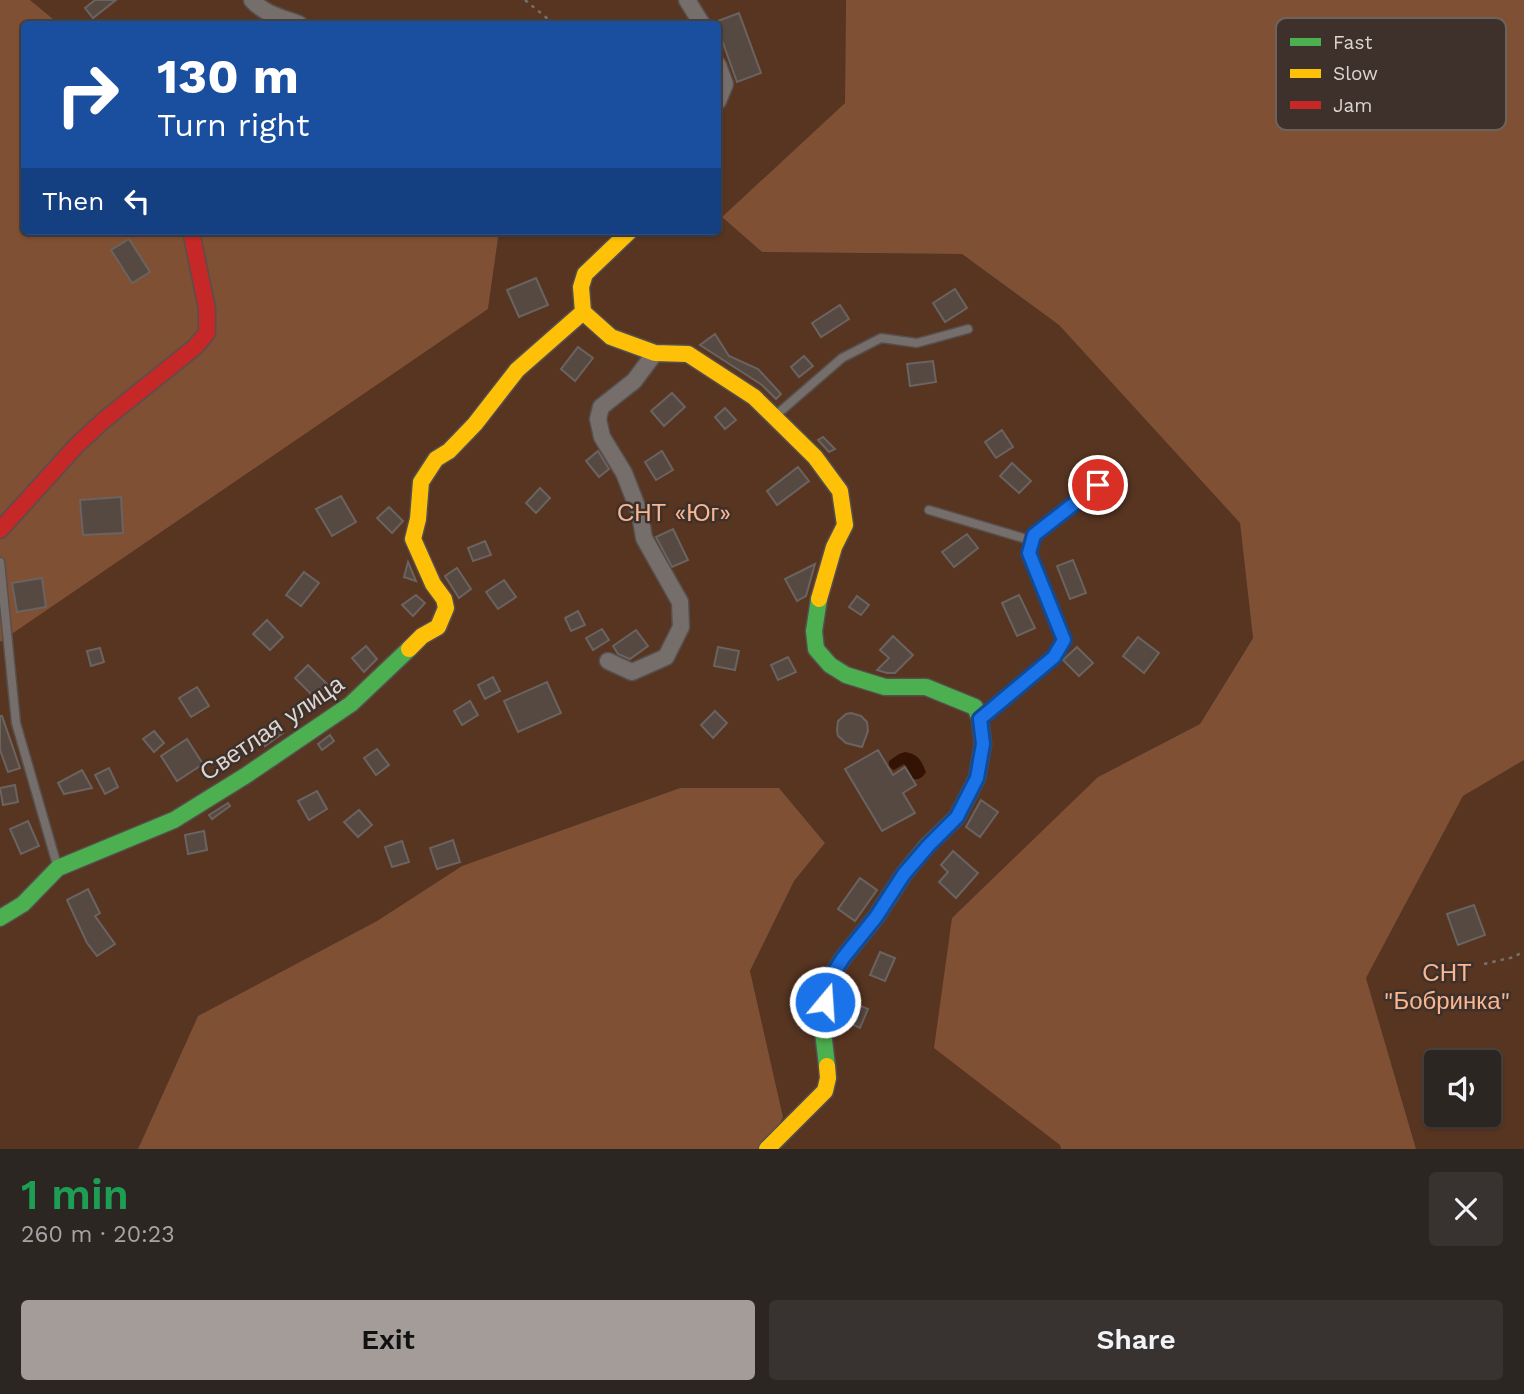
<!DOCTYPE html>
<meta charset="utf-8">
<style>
:root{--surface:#2c2623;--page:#383230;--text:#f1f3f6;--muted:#a6a5a6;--line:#484341;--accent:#a49c98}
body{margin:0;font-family:"Work Sans",sans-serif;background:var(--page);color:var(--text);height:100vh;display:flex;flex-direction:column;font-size:26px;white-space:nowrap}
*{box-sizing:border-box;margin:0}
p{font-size:23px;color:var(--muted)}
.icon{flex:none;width:38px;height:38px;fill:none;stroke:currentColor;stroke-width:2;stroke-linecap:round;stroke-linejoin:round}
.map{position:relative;height:1149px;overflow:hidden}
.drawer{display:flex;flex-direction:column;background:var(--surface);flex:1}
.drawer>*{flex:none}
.hud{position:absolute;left:21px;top:21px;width:700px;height:214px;border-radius:7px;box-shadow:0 2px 5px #0004,0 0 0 2px var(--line);background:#1a4fa0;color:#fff;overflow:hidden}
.fabs{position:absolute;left:1424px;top:1050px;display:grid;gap:14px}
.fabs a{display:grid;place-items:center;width:77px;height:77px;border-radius:7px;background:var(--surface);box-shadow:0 2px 5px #0004,0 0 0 2px var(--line);font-size:35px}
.pin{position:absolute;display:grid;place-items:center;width:60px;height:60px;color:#fff;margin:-30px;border:4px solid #fff;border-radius:50%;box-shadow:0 2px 7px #0007}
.me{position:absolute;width:77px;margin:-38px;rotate:18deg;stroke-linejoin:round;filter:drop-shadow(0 0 5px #0008)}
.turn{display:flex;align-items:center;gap:24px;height:147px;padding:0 21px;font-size:32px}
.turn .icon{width:91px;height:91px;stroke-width:2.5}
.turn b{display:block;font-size:49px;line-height:60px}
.then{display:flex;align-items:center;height:66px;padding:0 21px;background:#0003;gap:14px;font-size:26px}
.round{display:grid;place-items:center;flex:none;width:74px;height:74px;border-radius:7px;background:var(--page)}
.summary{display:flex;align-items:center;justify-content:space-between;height:119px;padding:0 21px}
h1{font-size:42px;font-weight:600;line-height:52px;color:#1e9e55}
.action{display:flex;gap:14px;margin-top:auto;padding:14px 21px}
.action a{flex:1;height:80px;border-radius:7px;background:var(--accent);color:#111;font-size:28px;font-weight:600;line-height:80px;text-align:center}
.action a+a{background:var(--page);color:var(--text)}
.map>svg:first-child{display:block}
.green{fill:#573521;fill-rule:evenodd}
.forest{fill:#805034}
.water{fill:#351304}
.building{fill:#564942;stroke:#6a6360;stroke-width:2}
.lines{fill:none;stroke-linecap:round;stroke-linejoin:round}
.lane-casing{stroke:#564f4d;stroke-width:11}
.street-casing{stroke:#564f4d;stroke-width:19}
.fast-casing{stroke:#564f4d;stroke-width:19}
.slow-casing{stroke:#564f4d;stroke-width:19}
.jam-casing{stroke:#564f4d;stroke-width:19}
.path{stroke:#76706d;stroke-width:2.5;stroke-dasharray:3.5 5;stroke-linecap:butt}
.lane{stroke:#756e6b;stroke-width:8}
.street{stroke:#756e6b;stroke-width:16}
.fast{stroke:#4caf50;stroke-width:16}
.slow{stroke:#ffc107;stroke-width:16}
.jam{stroke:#c62828;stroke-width:16}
.route-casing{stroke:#114b97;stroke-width:18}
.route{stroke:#1a73e8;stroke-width:12}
.labels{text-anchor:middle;stroke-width:5;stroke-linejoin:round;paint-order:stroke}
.park-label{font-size:24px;fill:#f9b691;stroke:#3e312b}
.street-label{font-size:24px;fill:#ddd5d0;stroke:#3e312b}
.key{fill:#3e312b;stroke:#6e625d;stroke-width:2}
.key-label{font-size:19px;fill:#ddd5d0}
</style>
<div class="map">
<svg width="1524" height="1149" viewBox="0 0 1524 1149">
<rect width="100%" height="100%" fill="#3a322f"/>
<g class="green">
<polygon points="30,0 846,0 845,103 722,217 762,252 962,254 1059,325 1240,523 1253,637 1200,724 1098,777 1061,1149 768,1149 783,1117 750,971 794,881 825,843 779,788 680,788 462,866 377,921 198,1016 138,1149 0,1149 0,642 488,309 499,231 718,231 718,24 59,24"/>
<path d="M1524 760V1149H1416L1366 978 1463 796ZM1437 1062H1489V1115H1437Z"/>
</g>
<g class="forest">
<polygon points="0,0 30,0 59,24 24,24 24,231 499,231 488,309 0,642"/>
<polygon points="846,0 1524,0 1524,760 1463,796 1366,978 1416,1149 1061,1149 1060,1145 934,1048 952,918 1098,777 1200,724 1253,638 1240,523 1059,325 962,254 762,252 722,217 845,103"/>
<polygon points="680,788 779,788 825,843 794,881 750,971 783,1117 768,1149 138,1149 198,1016 377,921 462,866"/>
</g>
<path class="water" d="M905 752C918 754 921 760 926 772 923 777 920 780 913 779L904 764 894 770C890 768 888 766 889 761L899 754Z"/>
<g class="building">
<polygon points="95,0 116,0 93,18 85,8"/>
<polygon points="739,13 761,73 737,82 718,29 718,24 715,22"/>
<polygon points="129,239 150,272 132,283 111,250"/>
<polygon points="536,278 548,305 519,317 507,290"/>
<polygon points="955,289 967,308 945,322 933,303"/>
<polygon points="840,305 849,319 821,337 812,323"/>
<polygon points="715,334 729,356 758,369 781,394 776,399 762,385 700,345"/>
<polygon points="578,347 593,358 575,381 561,369"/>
<polygon points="804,356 813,366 799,377 791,367"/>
<polygon points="933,361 936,382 910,386 907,364"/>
<polygon points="672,393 685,407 664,426 651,411"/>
<polygon points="725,408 736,420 725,429 715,417"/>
<polygon points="1002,430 1013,447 996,458 985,442"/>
<polygon points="823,437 835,449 829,452 818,440"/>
<polygon points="598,451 609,469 599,477 586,461"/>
<polygon points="662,451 673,470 656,480 645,462"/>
<polygon points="1012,463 1031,481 1019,493 1000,476"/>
<polygon points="798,467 809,481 777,505 767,491"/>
<polygon points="540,488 550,498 536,513 526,503"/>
<polygon points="341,496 356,522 332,536 316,509"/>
<polygon points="121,497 123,533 83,535 80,500"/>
<polygon points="389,507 403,521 392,533 377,518"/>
<polygon points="673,529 688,560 672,567 656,537"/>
<polygon points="967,534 978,548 954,567 942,552"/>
<polygon points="485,541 491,555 473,561 468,548"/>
<polygon points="1073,560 1086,593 1070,599 1057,566"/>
<polygon points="408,562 416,581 404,577"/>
<polygon points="815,564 806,596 797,601 785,579"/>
<polygon points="457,568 471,589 459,598 445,576"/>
<polygon points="304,572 319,583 301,606 286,595"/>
<polygon points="42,578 46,607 17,612 12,583"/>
<polygon points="504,580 516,597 498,609 486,592"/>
<polygon points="416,595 425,603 413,616 402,605"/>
<polygon points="1019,595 1035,628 1017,636 1002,603"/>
<polygon points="857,596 869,605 861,615 849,607"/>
<polygon points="578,611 585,625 571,631 565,618"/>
<polygon points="267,620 283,637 270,650 253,634"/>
<polygon points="602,629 609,640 593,650 586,638"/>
<polygon points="636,630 648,646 630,659 618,654 613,646"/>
<polygon points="893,636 913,655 895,673 887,673 877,670 889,658 880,650"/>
<polygon points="1138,637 1159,653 1144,673 1123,656"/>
<polygon points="366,646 377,659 364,672 352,658"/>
<polygon points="718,647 739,651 735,670 714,666"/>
<polygon points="1077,647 1093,663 1079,676 1063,660"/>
<polygon points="100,648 104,662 91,666 87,651"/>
<polygon points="788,657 796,672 778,680 771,665"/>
<polygon points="308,665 327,684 314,697 295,678"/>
<polygon points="493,677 500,691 485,699 478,685"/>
<polygon points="547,682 561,713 518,732 504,701"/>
<polygon points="197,687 209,706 191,717 179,698"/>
<polygon points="470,701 478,715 462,725 454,711"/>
<polygon points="715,711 727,723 713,738 701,725"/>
<polygon points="851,713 861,716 867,722 868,731 862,747 846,743 838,736 837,731 838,721 846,714"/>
<polygon points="0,716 2,716 20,768 8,772 0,750"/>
<polygon points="277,724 283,733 265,746 259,736"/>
<polygon points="154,731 164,743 154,752 143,739"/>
<polygon points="330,735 334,741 322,750 318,744"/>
<polygon points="187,739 203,764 177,781 161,756"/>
<polygon points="377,749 389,765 376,775 364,758"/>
<polygon points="878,750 893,775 905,767 916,785 903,793 915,813 882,831 845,769"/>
<polygon points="109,768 118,787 105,794 95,775"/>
<polygon points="82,770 92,788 64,794 58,783"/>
<polygon points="15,785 18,802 3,805 0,788"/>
<polygon points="317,791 327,809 309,820 298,801"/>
<polygon points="981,800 998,812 980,837 966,827"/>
<polygon points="228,803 230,806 212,819 209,815"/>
<polygon points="359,810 372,825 358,837 344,822"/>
<polygon points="28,821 39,846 21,854 10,829"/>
<polygon points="204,831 207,850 188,854 185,835"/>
<polygon points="453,840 460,862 437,869 430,848"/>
<polygon points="402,841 409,862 392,867 385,847"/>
<polygon points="953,851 978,873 956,898 939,882 948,872 941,865"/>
<polygon points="860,878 877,890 855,921 838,909"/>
<polygon points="88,889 100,913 95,916 115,944 97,956 87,943 67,900"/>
<polygon points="1474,905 1485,935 1458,945 1447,914"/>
<polygon points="880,952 895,958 885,981 870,975"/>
<polygon points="849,1001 868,1009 860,1028 841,1019"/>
</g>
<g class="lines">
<defs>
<g id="lane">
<polyline points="775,416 842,358 881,338 917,343 968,329"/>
<polyline points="929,510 1033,541"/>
<polyline points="0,562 16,723 57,865"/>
<polyline points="983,717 1054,657 1064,640 1029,553 1034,535 1098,485"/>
</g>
<g id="street">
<path d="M252 0C264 14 283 18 299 24"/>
<polyline points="687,0 702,24"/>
<polyline points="718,65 725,84 718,101"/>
<polyline points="608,661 632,672 666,657 681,627 680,602 644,538 640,514 624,473 602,437 598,419 601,407 634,381 655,353"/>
</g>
<g id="fast">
<polyline points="819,599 814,631 816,649 830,665 846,675 885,687 926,687 975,707 980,719 983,744 977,778 957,817 927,846 904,874 876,917 843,958 828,982 822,1023 827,1066"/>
<polyline points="0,918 23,904 58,868 174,820 245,776 351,704 409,649"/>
</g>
<g id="slow">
<polyline points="583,312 611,337 655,353 688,354 754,397 815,457 840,491 845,525 834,547 819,599"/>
<polyline points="409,649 422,636 438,627 446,608 444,599 433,584 413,539 418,519 421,482 436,459 449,451 475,424 517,370 583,312 581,287 585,274 630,231"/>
<polyline points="767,1149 825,1091 828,1078 827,1066"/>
</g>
<polyline id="jam" points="0,530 77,445 104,420 195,347 207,333 207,309 191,231"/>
</defs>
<use href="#lane" class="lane-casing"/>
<use href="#street" class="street-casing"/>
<use href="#fast" class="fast-casing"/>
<use href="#slow" class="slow-casing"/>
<use href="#jam" class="jam-casing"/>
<g class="path">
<polyline points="525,0 554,24"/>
<polyline points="1484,964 1514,957 1524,951"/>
</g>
<use href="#lane" class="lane"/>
<use href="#street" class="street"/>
<use href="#fast" class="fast"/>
<use href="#slow" class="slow"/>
<use href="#jam" class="jam"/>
</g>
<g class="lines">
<defs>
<polyline id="route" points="825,1002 828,982 843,958 876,917 904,874 928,846 957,817 977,778 983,744 980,719 1054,657 1064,640 1029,553 1034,535 1098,485"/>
</defs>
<use href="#route" class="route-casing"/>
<use href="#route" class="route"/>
</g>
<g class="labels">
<g class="park-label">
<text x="674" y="521">СНТ «Юг»</text>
<text x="1447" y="981">СНТ<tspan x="1447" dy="28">"Бобринка"</tspan></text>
</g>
<g class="street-label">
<text transform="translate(272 728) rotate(-34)" y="8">Светлая улица</text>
</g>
</g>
<rect x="1276" y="18" width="230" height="112" rx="10" class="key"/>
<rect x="1290" y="38" width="31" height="8" fill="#4caf50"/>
<rect x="1290" y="69" width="31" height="9" fill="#ffc107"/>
<rect x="1290" y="101" width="31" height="8" fill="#c62828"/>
<g class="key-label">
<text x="1333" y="49">Fast</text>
<text x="1333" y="80">Slow</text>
<text x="1333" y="112">Jam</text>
</g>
</svg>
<div class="fabs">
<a><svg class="icon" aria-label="sound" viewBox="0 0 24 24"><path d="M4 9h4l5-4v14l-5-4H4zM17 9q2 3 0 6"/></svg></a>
</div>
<div class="pin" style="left:1098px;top:485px;background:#d93025"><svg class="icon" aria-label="arrive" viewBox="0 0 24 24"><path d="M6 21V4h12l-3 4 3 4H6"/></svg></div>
<svg class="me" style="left:825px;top:1002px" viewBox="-20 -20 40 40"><circle r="17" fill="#1a73e8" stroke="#fff" stroke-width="3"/><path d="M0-11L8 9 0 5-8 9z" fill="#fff"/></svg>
<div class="hud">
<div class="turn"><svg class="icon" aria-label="right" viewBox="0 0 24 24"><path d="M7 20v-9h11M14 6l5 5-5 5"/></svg><div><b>130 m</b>Turn right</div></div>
<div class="then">Then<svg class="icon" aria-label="left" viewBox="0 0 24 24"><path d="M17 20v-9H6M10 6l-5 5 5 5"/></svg></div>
</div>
</div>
<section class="drawer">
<div class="summary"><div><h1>1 min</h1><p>260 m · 20:23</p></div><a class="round"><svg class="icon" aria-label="close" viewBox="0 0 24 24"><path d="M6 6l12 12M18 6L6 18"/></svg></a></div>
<div class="action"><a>Exit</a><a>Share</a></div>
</section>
